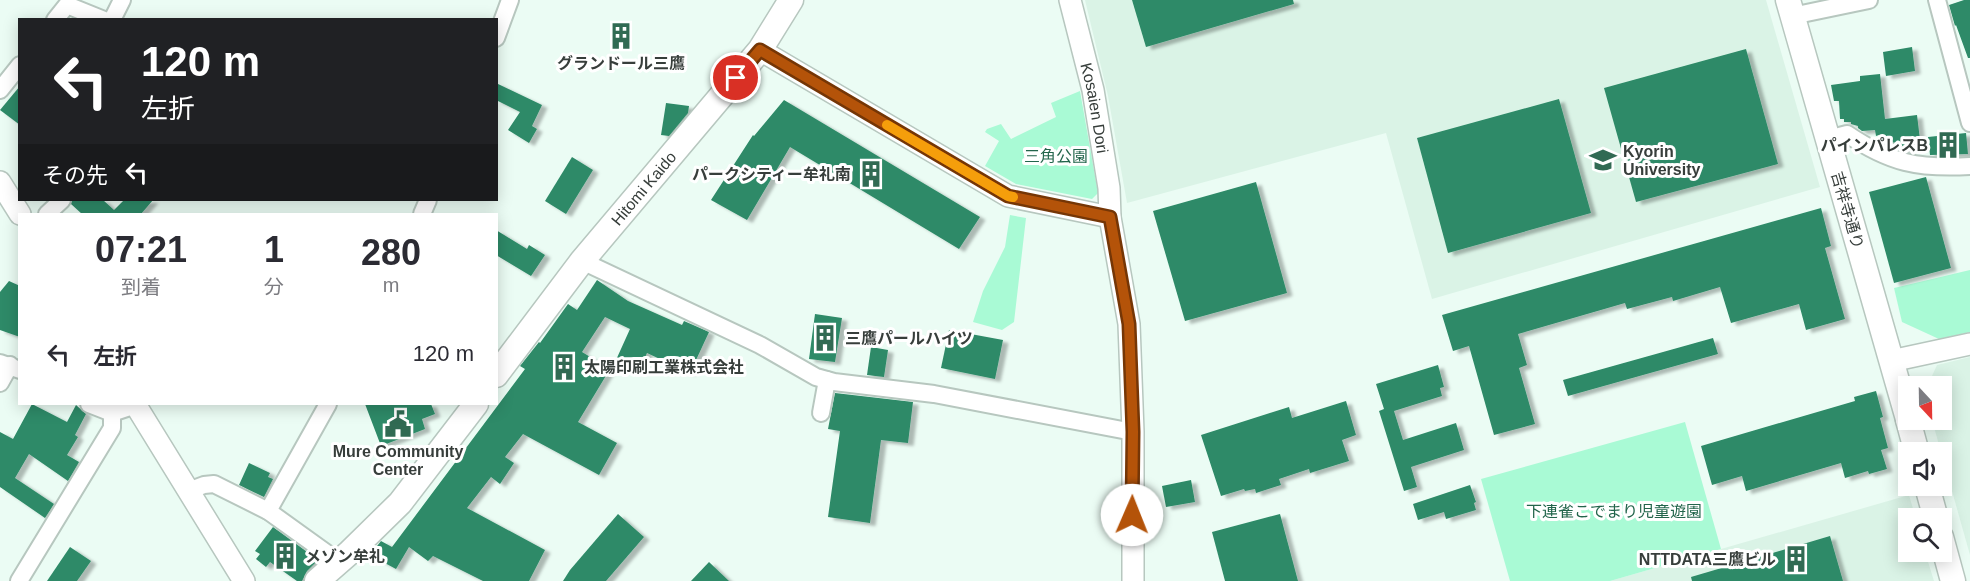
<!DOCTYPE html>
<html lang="ja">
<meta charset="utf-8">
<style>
:root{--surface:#fff;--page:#f2f2f3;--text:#2b2b33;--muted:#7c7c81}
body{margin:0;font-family:Arial,"Noto Sans JP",sans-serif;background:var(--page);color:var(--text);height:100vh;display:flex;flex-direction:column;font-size:22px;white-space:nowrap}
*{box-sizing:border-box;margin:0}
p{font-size:20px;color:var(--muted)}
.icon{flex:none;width:33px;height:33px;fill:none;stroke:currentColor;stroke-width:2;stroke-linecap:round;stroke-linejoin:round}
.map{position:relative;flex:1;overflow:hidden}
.panel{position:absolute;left:18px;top:213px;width:480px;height:192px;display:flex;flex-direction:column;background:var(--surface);border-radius:0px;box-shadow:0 3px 15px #0003}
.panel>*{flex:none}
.banner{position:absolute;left:18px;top:18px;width:480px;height:183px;border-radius:0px;box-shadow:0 3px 15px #0003;background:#202124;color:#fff;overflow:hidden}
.needle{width:39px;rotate:158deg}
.fabs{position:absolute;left:1898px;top:376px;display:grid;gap:12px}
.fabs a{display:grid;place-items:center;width:54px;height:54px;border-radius:0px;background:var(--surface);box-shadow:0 3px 15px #0003;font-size:30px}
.pin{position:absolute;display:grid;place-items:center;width:51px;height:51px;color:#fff;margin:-26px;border:3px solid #fff;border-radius:50%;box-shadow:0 2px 6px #0007}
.me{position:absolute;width:66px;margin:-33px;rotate:1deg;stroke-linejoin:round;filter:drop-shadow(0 0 4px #0008)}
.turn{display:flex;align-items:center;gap:21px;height:126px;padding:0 24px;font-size:27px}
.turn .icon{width:78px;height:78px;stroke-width:2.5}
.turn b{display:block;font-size:42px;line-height:51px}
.then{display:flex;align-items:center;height:57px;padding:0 24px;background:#0003;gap:12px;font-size:22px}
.eta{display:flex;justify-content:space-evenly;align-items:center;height:102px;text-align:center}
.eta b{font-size:36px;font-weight:700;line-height:42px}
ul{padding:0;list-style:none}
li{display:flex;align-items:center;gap:18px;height:78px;padding:0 24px}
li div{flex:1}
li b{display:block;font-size:22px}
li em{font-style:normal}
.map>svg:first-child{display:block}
.built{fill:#daf3e6}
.green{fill:#a9fad5}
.building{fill:#2d8a67;filter:url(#shadow)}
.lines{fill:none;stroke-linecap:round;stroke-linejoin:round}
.minor-casing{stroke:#b7c7bf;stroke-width:20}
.tertiary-casing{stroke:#b7c7bf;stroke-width:24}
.secondary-casing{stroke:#b7c7bf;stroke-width:27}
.minor{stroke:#fff;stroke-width:16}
.tertiary{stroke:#fff;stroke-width:21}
.secondary{stroke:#fff;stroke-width:24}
.route-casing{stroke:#753606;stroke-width:15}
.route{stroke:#b45309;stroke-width:10}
.slow{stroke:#f59e0b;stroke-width:10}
.labels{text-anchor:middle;stroke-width:6;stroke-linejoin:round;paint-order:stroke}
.poi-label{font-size:16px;font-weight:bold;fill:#373e3b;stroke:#fff;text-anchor:start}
.street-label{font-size:16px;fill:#373e3b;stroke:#fff}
.park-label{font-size:16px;fill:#22654b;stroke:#fff}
</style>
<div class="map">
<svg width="1970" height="581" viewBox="0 0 1970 581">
<defs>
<filter id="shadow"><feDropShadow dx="5.5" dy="3" stdDeviation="1.5" flood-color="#0004"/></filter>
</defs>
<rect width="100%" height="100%" fill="#ebfcf4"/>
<g class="built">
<polygon points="1085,0 1766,0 1820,187 1432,299 1386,133 1127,203 1108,96"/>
<polygon points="1970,357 1970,555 1932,420 1941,420 1941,387 1927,387 1937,365"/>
<polygon points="1909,495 1916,519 1908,519 1908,552 1925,552 1934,581 1610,581"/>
</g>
<g class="green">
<polygon points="1080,91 1098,193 1092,199 1016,184 985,166 999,141 985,132 987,129 1001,124 1011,139 1056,117 1051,103"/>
<polygon points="1010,215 1026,218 1014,322 1002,330 973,322 983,291 1005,247"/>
<polygon points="1970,270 1970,332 1939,339 1902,322 1894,288"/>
<polygon points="1685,422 1721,549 1610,581 1510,581 1481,479"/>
</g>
<g class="building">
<polygon points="1132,0 1293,0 1294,4 1146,47"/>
<polygon points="1964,0 1970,0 1970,58 1968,58 1956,25 1955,26 1949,5"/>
<polygon points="1912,47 1915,71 1886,76 1883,52"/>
<polygon points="1746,49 1778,164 1636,202 1604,88"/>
<polygon points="1880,74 1885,119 1917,115 1921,148 1901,150 1900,142 1885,143 1880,141 1879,135 1876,136 1875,130 1862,131 1858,128 1858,126 1851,124 1851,122 1844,122 1844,119 1840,119 1839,101 1834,101 1831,85 1860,81 1860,76"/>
<polygon points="496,83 542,105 532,126 537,129 529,143 508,130 520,112 496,100"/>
<polygon points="20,86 20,125 0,110"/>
<polygon points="1559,99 1591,213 1448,253 1417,138"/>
<polygon points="784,100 980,217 959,249 790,147 747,220 711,200 753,135 754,136"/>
<polygon points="666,103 689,106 688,113 669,136 661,135"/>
<polygon points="1966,133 1968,154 1930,155 1928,137"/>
<polygon points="572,157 593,170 566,214 545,201"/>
<polygon points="1926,177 1951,268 1894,283 1869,192"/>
<polygon points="1256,182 1287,293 1185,321 1153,211"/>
<polygon points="72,200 103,200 114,210 124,200 153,200 141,214 82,214 71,204"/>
<polygon points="1821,208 1831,246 1825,248 1845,319 1806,330 1799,304 1731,323 1720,287 1673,301 1672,297 1627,309 1625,303 1518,334 1527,365 1519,368 1535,424 1494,435 1469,346 1453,351 1442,315"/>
<polygon points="496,230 527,249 529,245 545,255 531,276 496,255"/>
<polygon points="597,280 628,301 682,325 684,321 709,332 690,373 647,353 639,371 616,360 630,329 605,317 582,352 610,369 578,422 617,443 599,475 523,434 505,457 514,463 500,484 491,477 467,508 545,550 529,581 483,581 433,556 428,561 409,547 396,569 370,555 381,541 392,547 525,369 520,366 539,342 540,343 568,304 577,310"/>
<polygon points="9,281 20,286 20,337 0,330 0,292"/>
<polygon points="815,314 842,318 835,362 809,359"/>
<polygon points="949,330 1003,340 995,379 941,368"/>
<polygon points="1713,338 1718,354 1568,396 1563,380"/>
<polygon points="871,347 888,350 884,377 867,375"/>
<polygon points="1438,365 1444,387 1440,388 1442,396 1394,411 1403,440 1456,423 1464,450 1411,467 1417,487 1404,491 1379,411 1384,409 1376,384"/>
<polygon points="1876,391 1883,417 1880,418 1888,448 1881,450 1887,469 1869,474 1868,471 1845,478 1841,463 1746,491 1742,476 1712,485 1701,446 1855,401 1854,397"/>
<polygon points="835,393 913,402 908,443 881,440 870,523 828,517 840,431 828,429"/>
<polygon points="1346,401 1356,435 1342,440 1349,461 1310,473 1309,469 1279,479 1281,485 1256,493 1255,489 1245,491 1244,489 1221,496 1201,435 1289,407 1292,418"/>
<polygon points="32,404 67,422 76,405 86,414 75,435 78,437 67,455 79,462 68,481 29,454 15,478 54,504 45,518 0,487 0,432 13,439"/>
<polygon points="365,404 431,404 435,414 422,419 425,429 381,446"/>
<polygon points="249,463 270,473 268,477 273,479 264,497 239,485"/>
<polygon points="1191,480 1195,502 1166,507 1162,486"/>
<polygon points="1470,485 1476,502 1474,503 1476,510 1446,519 1444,512 1418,520 1413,504"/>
<polygon points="618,514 644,537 606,581 563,581 570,570"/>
<polygon points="1280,514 1298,581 1225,581 1212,532"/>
<polygon points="273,527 318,560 307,571 302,581 297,581 270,562 266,567 256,559 260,554 255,551"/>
<polygon points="1830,536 1843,581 1692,581 1691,577"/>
<polygon points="70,547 91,561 77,581 47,581"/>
<polygon points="709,562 729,581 691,581"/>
</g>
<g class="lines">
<defs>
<g id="minor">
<polyline points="1937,0 1970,123"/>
<polyline points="1792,16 1869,0"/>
<polyline points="55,20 67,5 104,20"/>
<polyline points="112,20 122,0"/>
<polyline points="496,38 510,0"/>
<polyline points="0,90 20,65"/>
<path d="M1828 139 1847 134C1890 163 1918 169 1970 166"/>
<polyline points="47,214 62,200"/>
<polyline points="422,214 428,200"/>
<polyline points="582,261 760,345 816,377 834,382 934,394 1133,432"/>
<polyline points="0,363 20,370"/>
<polyline points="0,383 10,365"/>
<polyline points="89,404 112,413 136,405"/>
<polyline points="821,413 827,380"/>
<polyline points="188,491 204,485 214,484 268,511 339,562"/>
<polyline points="268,511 328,404"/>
<polyline points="19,581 112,428 112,413"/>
</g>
<g id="tertiary">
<path id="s1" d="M1070 0 1093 90 1109 188 1110 217 1129 324 1133 432V581"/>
<polyline points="760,50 1008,196 1110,217"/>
<polyline points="0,182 20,214"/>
<polyline points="1891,361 1970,344"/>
<polyline points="135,404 244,581"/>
</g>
<g id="secondary">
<polyline points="1788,0 1908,419"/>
<path id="s2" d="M496 375 582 261 760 50 791 0"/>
<polyline points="1908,420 1917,453"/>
<polyline points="1927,486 1936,519"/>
<polyline points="1941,537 1953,581"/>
<polyline points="317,581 349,553 400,503 476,404"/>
</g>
</defs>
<use href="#minor" class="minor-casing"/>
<use href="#tertiary" class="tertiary-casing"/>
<use href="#secondary" class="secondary-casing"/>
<use href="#minor" class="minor"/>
<use href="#tertiary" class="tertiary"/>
<use href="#secondary" class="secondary"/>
</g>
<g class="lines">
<defs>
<polyline id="route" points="736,78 760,50 1008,196 1110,217 1129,324 1133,432 1132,515"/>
</defs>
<use href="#route" class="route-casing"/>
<use href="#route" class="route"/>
<polyline class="slow" points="887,125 1008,196 1013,197"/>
</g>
<defs>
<symbol id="building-bare" viewBox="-9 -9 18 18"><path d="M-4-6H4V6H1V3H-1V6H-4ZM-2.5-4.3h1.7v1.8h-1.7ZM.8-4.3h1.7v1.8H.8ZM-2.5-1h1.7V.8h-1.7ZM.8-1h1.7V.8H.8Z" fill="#316a53" stroke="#fff" stroke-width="2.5" paint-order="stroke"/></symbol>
<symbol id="university-bare" viewBox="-9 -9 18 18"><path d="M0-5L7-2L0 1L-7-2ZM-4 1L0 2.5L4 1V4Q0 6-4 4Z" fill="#316a53" stroke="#fff" stroke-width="2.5" paint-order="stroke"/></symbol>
<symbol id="civic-bare" viewBox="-9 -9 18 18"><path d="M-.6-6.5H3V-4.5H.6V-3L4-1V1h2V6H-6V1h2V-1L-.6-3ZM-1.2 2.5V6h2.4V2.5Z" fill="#316a53" stroke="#fff" stroke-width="2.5" paint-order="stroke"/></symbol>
</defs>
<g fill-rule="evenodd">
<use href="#building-bare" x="602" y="17" width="38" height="38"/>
<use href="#building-bare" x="1929" y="126" width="38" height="38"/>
<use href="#university-bare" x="1584" y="141" width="38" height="38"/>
<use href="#building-bare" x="852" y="155" width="38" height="38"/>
<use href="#building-bare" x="806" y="319" width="38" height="38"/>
<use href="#building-bare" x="545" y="348" width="38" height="38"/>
<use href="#civic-bare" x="379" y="405" width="38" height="38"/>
<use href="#building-bare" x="266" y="537" width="38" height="38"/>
<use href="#building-bare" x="1777" y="540" width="38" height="38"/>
</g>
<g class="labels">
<g class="poi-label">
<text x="621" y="69" text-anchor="middle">グランドール三鷹</text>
<text x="1928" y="151" text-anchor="end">パインパレスB</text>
<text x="1623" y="157">Kyorin<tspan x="1623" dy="18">University</tspan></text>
<text x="851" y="180" text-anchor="end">パークシティー牟礼南</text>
<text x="845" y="344">三鷹パールハイツ</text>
<text x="584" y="373">太陽印刷工業株式会社</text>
<text x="398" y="457" text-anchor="middle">Mure Community<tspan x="398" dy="18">Center</tspan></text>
<text x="305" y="562">メゾン牟礼</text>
<text x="1776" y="565" text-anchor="end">NTTDATA三鷹ビル</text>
</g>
<g class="street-label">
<text dy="6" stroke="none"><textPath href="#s1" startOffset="111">Kosaien Dori</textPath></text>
<text dy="6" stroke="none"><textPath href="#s2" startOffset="238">Hitomi Kaido</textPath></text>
<text transform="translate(1848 210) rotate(74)" y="6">吉祥寺通り</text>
</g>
<g class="park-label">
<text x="1056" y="162">三角公園</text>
<text x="1614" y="517">下連雀こでまり児童遊園</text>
</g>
</g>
</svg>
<div class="fabs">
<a><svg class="needle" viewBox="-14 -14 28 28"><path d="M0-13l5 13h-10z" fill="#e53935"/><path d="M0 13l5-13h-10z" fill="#7c7c81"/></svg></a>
<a><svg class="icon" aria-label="sound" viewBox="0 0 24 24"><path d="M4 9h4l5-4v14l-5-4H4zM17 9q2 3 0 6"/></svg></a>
<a><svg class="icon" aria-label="search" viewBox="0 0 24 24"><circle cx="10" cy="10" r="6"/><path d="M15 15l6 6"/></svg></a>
</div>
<div class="pin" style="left:736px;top:78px;background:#d93025"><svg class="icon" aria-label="arrive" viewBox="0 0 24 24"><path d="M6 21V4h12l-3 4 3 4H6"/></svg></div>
<svg class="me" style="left:1132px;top:515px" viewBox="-20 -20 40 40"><circle r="19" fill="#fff"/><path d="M0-13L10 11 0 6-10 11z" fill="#b45309"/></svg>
<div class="banner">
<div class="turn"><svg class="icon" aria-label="left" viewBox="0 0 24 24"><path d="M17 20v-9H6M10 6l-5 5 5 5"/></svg><div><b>120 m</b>左折</div></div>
<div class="then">その先<svg class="icon" aria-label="left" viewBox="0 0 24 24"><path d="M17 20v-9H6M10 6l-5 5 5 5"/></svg></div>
</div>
<section class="panel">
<div class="eta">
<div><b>07:21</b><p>到着</p></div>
<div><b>1</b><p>分</p></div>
<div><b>280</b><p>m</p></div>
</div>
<ul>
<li><svg class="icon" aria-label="left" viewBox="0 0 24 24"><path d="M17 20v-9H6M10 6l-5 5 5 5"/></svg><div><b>左折</b></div><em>120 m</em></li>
</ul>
</section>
</div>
